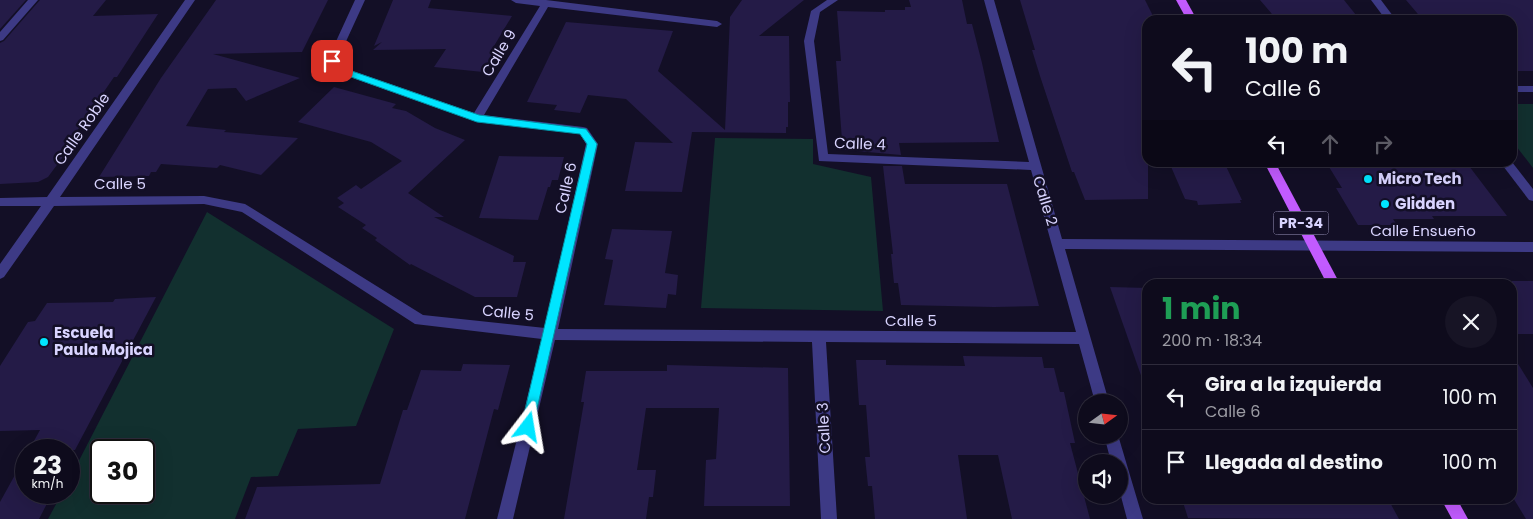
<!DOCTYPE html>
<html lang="es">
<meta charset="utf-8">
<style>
:root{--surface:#0e0b1c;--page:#171425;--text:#f1f3f6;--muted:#9b9ba3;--line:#2e2b3b}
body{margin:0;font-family:Poppins,sans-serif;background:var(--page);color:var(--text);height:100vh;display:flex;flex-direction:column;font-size:19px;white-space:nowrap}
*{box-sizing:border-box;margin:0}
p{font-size:16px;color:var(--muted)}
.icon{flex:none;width:28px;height:28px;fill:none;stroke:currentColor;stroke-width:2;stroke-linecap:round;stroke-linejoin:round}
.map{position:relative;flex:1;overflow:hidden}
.details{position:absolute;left:1142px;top:279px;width:375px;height:225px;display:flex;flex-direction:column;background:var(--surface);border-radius:15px;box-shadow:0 5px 20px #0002,0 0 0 1px var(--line)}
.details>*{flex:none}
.hud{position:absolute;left:1142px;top:15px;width:375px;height:152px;border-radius:15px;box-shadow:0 5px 20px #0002,0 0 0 1px var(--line);background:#0e0b1c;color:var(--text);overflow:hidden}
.needle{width:32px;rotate:75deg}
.tools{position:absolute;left:1078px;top:394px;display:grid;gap:10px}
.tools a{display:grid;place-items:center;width:50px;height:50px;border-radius:50%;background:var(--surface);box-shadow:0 5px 20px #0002,0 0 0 1px var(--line);font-size:25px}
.speed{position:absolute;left:15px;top:439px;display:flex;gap:10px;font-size:25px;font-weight:700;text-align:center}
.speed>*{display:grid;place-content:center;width:65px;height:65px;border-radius:50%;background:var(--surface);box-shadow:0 5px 20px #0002,0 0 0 1px var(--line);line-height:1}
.speed small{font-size:12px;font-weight:400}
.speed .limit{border:2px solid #111;border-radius:8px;background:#fff;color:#111}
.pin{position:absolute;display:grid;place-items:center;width:42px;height:42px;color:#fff;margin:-21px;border-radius:10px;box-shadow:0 2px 8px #0006}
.me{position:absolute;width:55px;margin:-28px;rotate:14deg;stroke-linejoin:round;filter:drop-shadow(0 0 4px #0008)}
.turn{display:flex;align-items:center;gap:18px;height:105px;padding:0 20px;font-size:22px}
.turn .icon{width:65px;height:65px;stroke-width:2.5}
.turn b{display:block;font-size:35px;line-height:42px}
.lanes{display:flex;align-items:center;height:48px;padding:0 20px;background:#0003;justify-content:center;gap:25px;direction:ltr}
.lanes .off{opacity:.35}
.round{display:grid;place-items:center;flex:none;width:52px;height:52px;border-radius:26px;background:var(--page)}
.head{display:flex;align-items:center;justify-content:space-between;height:85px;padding:0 20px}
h1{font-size:30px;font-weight:700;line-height:38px;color:#1e9e55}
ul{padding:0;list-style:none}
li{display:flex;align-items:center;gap:15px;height:65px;padding:0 20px;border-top:1px solid var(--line)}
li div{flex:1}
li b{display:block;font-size:19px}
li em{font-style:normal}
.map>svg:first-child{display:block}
.green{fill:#12302f;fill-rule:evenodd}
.building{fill:#241b47}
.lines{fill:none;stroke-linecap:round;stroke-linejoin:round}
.minor{fill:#3d3a85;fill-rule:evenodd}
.primary{fill:#c25bff;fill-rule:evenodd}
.route{fill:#00e5ff;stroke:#0095a6}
.poi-dot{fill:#00e5ff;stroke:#130f26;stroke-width:2}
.labels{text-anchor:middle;stroke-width:5;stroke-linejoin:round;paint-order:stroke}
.shield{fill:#130f26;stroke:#9e99be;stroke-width:1}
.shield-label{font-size:14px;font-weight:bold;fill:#d9d4ff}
.street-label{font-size:15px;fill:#d9d4ff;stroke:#130f26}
.poi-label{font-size:15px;font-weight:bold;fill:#d9d4ff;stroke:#130f26;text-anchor:start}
</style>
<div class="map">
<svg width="1533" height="519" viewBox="0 0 1533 519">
<rect width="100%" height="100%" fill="#130f26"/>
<g class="green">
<polygon points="1513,104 1533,104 1533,168 1513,142"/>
<polygon points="715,138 813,139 813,164 871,177 883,311 701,308"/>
<path d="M207 212 394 329 356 426 298 429 278 476 251 477 235 519H48L62 493 69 492V480ZM101 450H144V492H101Z"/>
</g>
<g class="building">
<polygon points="0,0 26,0 0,29"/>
<polygon points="40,0 106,0 93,16 158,14 117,77 114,77 79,128 61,154 65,154 48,177 38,182 0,184 0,43 4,41"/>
<polygon points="216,0 328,0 302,52 213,54 300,78 246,101 236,88 208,89 186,126 226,130 224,132 298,138 261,175 220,165 217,168 161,164 156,172 151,172 149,176 99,177 161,78"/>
<polygon points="393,0 431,0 428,8 512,16 491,51 495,51 483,72 434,67 446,49 373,50 382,42 374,46"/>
<polygon points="742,0 804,0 759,36 789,36 790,102 788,102 788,127 786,127 786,133 692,132 682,192 625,191 635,142 673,143 626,99 588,95 580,113 554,110 557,105 527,102 566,22 673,31 658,71 725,130 730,17"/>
<polygon points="909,0 962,0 967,24 972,24 982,63 999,142 899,143 901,155 845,150 844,140 842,140 836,61 841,61 837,11 885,12 885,10 905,10 905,7 911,7"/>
<polygon points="1020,0 1145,0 1155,20 1148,20 1148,199 1085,200 1074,172 1072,172 1040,76 1032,50 1035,50"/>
<polygon points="1260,0 1344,0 1360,20 1277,20"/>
<polygon points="1406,0 1533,0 1533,71 1512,71 1512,20 1423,20"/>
<polygon points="334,87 396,104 392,108 406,111 435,128 465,140 408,193 444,217 434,217 514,256 513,262 526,262 517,297 475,297 411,264 410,265 375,240 377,238 362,228 366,225 338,207 344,203 337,198 356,185 361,189 402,161 371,142 298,122"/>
<polygon points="499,156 564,157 558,180 552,180 550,187 548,187 538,220 479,218"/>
<polygon points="1169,162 1224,162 1242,200 1240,200 1241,203 1198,205 1197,201 1185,199"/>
<polygon points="1326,162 1466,162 1507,216 1432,216 1434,219 1393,219 1397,225 1358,225 1336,188 1342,188"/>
<polygon points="883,166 902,166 905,184 1007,184 1039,306 994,307 901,305 898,283 894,283 891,254 893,254"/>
<polygon points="612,229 672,231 665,273 678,275 676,295 668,294 666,308 604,305 612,266 613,260 605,259"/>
<rect x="1512" y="281" width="21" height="53"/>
<polygon points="1110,287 1148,288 1148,383 1144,384"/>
<polygon points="156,297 75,450 29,450 40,430 0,431 0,366 28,322 35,321 47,303 113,302 115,299"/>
<polygon points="1512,354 1533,388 1533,519 1526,519 1512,496"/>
<polygon points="963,356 1042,357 1044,368 1054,368 1060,392 1064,392 1075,443 1070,443 1090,519 1012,519 998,455 958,455 967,519 875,519 872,486 868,486 865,457 870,457 866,405 859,405 856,360 886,360 886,365 965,366"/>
<polygon points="463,364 510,365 498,410 494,409 465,519 245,519 257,487 380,484 403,410 407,410 421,370 461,371"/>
<polygon points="667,365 788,368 790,506 704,506 706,460 716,459 719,408 646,408 637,470 656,470 653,497 649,497 646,519 564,519 584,402 581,402 586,371 667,371"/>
<polygon points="26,455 26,492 53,492 39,519 0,519 0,502"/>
<polygon points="1182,499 1388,499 1399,519 1188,518"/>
</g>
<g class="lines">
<g class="minor">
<polygon points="28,0 38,0 3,40 0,41 0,32"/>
<polygon points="185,0 195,0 60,197 204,196 245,204 423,315 545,328 586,144 580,134 477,122 336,72 327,61 355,0 365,0 337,61 344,68 474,113 540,6 516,3 511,0 546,0 717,21 722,24 717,27 548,7 484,115 583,127 587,128 598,144 558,329 1076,332 1031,170 819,161 804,41 811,11 827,0 838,0 820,12 814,41 828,154 1029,162 984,0 994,0 1062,239 1533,242 1533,252 1065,249 1109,402 1095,402 1079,344 826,342 837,519 821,519 812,342 555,340 513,519 497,519 542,339 415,324 242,212 204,204 54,206 4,277 0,279 0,264 41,206 0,206 0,198 47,197"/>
<polygon points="1371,0 1381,0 1396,20 1386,20"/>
<rect x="1512" y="86" width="21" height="6"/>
<polygon points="1500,162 1512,162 1533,189 1533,201 1529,200"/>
<polygon points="1104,435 1118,435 1143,519 1127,519 1119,489 1119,462 1111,462"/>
</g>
<g class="primary">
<polygon points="1176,0 1186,0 1197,20 1187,20"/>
<polygon points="1264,162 1275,162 1340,284 1327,284"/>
<polygon points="1441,499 1457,499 1468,519 1452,519"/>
</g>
</g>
<polygon class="route" points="332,58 336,59 343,68 479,115 586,129 597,144 532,431 528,433 523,431 521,427 587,144 580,134 477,122 337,72 328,61"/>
<g class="poi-dot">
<circle cx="1368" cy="179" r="5"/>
<circle cx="1385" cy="204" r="5"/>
<circle cx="44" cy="342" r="5"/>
</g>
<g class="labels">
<rect class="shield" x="1273.5" y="211.5" width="55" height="23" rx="4"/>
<g class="shield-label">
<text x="1301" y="228">PR-34</text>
</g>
<g class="street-label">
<text transform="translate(499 53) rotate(-59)" y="5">Calle 9</text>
<text transform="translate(82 129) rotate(-55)" y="5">Calle Roble</text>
<text transform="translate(860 144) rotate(2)" y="5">Calle 4</text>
<text x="120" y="189">Calle 5</text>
<text transform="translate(566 188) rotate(-77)" y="5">Calle 6</text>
<text transform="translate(1045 201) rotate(73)" y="5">Calle 2</text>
<text x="1423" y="236">Calle Ensueño</text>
<text transform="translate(508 313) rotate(6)" y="5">Calle 5</text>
<text x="911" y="326">Calle 5</text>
<text transform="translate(824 428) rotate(-93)" y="5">Calle 3</text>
</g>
<g class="poi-label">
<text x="1378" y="184">Micro Tech</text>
<text x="1395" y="209">Glidden</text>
<text x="54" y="338">Escuela<tspan x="54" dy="17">Paula Mojica</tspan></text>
</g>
</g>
</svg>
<div class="tools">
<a><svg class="needle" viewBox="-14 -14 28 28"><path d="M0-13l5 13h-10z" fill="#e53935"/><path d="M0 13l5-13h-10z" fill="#9b9ba3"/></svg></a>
<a><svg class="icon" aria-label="sound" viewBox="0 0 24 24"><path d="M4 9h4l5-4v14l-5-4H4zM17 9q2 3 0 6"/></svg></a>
</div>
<div class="speed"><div>23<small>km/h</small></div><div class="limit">30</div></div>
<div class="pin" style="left:332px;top:61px;background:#d93025"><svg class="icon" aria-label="arrive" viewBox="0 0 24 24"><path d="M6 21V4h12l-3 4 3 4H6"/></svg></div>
<svg class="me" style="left:528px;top:427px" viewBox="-20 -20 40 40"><path d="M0-17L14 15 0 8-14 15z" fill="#00e5ff" stroke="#fff" stroke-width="4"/></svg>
<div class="hud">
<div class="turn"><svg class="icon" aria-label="left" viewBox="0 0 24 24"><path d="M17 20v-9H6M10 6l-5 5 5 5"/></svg><div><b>100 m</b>Calle 6</div></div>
<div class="lanes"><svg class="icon" aria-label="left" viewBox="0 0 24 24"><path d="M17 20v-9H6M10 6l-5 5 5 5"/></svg><svg class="icon off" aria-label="ahead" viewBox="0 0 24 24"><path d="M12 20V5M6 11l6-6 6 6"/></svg><svg class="icon off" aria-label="right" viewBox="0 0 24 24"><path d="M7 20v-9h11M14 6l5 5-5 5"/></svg></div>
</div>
<section class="details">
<div class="head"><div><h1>1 min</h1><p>200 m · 18:34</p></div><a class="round"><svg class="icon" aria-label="close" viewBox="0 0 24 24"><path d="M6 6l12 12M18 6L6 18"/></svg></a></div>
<ul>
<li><svg class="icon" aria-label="left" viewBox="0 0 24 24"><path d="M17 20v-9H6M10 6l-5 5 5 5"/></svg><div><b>Gira a la izquierda</b><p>Calle 6</p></div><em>100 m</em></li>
<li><svg class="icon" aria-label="arrive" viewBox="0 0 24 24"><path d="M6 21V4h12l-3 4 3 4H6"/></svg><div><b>Llegada al destino</b></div><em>100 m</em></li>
</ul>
</section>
</div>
